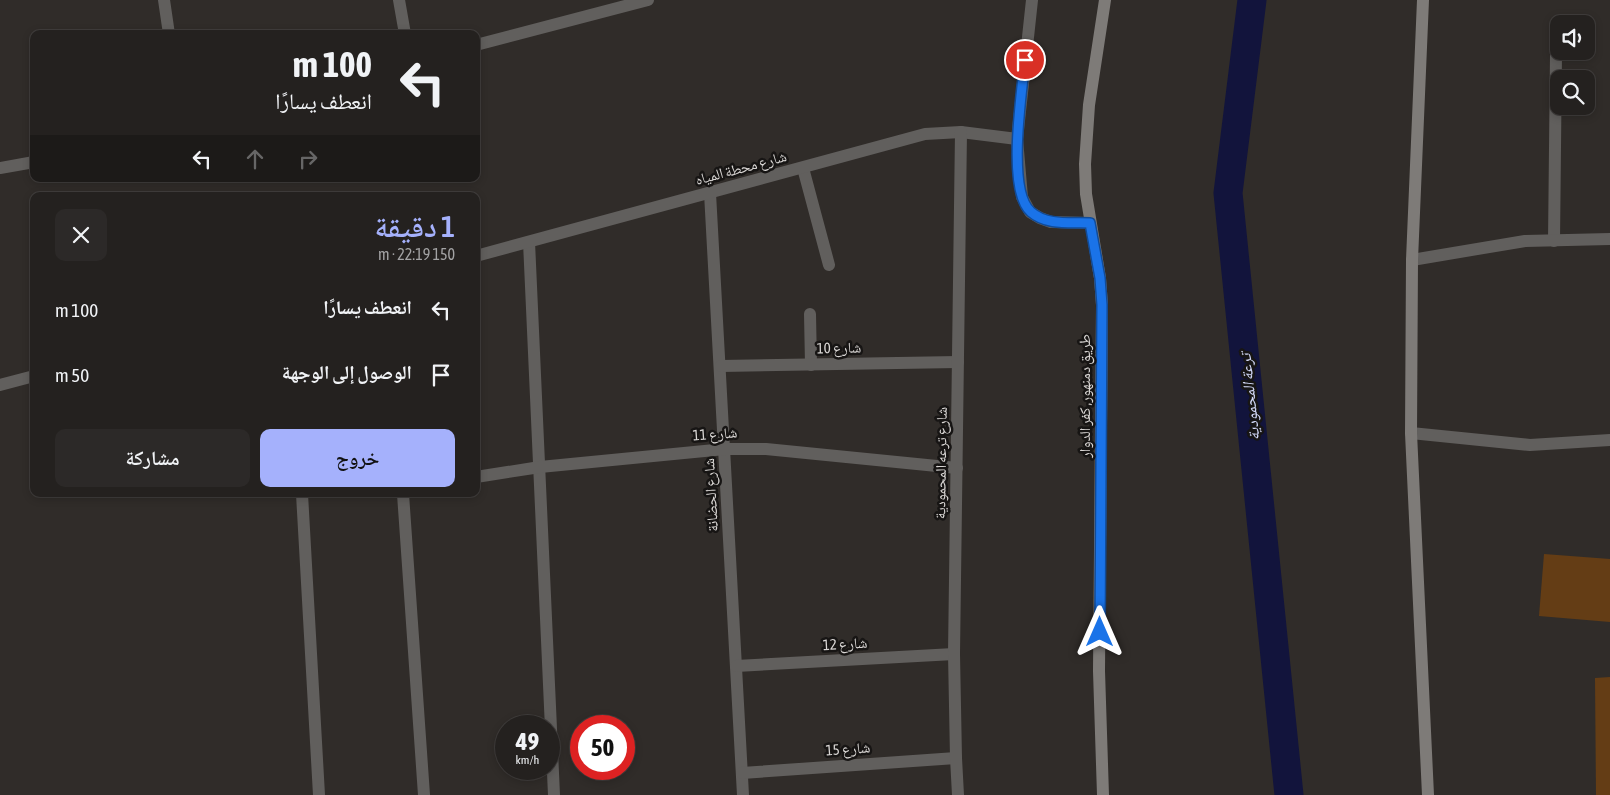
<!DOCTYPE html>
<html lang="ar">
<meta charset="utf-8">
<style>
:root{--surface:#24211f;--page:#2c2928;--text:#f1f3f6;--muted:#a3a3a4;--line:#413e3d;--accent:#a5b1fc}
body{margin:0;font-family:"Asap Condensed","Noto Naskh Arabic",sans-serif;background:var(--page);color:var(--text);direction:rtl;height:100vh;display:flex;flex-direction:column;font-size:19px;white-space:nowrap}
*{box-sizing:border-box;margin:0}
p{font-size:16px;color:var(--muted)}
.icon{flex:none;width:28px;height:28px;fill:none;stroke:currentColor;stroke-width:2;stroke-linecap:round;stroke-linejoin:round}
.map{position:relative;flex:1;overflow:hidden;direction:ltr}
.sheet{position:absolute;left:30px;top:192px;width:450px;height:305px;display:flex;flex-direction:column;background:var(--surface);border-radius:10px;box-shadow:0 2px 8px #0003,0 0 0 1px var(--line);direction:rtl}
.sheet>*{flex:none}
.guide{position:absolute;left:30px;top:30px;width:450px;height:152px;border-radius:10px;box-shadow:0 2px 8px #0003,0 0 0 1px var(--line);direction:rtl;background:#24211f;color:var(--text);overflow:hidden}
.controls{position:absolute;left:1550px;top:15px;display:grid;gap:10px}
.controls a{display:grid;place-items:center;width:45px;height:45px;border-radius:10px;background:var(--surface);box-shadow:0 2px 8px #0003,0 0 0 1px var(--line);font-size:25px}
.speed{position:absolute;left:495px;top:715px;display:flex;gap:10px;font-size:25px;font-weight:700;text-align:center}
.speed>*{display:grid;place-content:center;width:65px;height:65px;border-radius:50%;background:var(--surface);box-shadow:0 2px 8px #0003,0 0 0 1px var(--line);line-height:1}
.speed small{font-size:12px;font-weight:400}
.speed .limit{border:8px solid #d22;background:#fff;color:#111}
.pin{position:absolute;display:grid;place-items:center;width:42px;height:42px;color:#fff;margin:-21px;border:2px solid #fff;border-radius:50%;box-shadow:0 1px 5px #0007}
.me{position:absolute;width:55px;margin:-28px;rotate:0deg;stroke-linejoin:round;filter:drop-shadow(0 0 4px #0008)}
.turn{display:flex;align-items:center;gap:18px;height:105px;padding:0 25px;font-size:22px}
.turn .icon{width:65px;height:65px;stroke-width:2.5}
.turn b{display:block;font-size:35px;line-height:42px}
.lanes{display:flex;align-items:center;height:48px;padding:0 25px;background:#0003;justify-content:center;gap:25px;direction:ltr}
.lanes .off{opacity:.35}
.round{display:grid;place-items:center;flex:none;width:52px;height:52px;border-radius:10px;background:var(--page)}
.overview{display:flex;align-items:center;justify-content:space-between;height:85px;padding:0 25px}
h1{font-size:30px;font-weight:600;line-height:38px;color:var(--accent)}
.cta{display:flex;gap:10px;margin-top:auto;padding:10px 25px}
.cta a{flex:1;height:58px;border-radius:10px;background:var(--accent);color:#111;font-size:20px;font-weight:600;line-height:58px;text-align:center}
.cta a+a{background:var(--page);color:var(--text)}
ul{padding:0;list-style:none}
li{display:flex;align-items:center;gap:15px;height:65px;padding:0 25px}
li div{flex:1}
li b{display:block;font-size:19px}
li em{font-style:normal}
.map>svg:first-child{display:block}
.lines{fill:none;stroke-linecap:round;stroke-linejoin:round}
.canal{stroke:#12143c;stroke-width:29}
.building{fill:#643d15}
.service{stroke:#615f5d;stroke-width:12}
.minor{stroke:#615f5d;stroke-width:12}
.secondary{stroke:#7e7b78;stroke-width:12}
.route-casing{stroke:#114b97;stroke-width:12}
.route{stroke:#1a73e8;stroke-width:9}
.labels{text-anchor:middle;stroke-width:5;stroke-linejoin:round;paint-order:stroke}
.street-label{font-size:15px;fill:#d9d6d4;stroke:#171514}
.water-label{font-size:16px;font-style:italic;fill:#d2d8f7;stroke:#171514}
</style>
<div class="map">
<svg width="1610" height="795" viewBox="0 0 1610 795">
<rect width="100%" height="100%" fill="#302c29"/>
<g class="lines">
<polyline class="canal" points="1252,0 1228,193 1289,795"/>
</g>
<g class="building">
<polygon points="1544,554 1610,559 1610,622 1539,616"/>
<polygon points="1610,677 1610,795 1596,795 1595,678"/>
</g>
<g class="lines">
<g class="service">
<polyline points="164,0 169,34"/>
<polyline points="399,0 405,34"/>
<polyline points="476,45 648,0"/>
<polyline points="0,168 34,162"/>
<polyline points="1554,241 1556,54"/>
<polyline points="1412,260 1525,241 1610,239"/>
<polyline points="1411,433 1530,445 1610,440"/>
</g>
<g class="minor">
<polyline points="1032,0 1017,139 1022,197 1030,212 1040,218 1051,222 1090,223"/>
<polyline points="803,168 829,265"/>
<polyline points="710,193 743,795"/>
<polyline points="529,242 554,795"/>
<polyline points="476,256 925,134 961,132 1017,139"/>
<polyline points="810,314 811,365"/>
<polyline points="721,366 958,362"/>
<polyline points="0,385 34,376"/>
<polyline points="476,477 540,467 725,449 766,449 957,468"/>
<polyline points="302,494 319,795"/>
<polyline points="403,494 424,795"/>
<polyline points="736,666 954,654"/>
<polyline points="742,773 956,758"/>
<polyline points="958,795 956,758 954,654 961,132"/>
</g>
<g class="secondary">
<polyline points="1423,0 1412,260 1411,433 1428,795"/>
<polyline points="1103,795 1099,671 1102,305 1100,278 1086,194 1085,164 1089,105 1105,0"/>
</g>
</g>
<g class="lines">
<defs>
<path id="route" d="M1025 60C1022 91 1006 191 1031 212 1047 226 1071 222 1090 223L1100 278 1102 305 1100 632"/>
</defs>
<use href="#route" class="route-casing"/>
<use href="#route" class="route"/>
</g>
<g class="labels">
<g class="street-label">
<text transform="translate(741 168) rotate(-15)" y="5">شارع محطة المياه</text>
<text transform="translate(839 348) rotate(-1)" y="5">شارع 10</text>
<text transform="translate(1085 396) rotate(-90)" y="5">طريق دمنهور, كفر الدوار</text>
<text transform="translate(715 434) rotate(-4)" y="5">شارع 11</text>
<text transform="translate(941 463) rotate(-89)" y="5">شارع ترعه المحمودية</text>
<text transform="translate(711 495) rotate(-93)" y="5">شارع الحضانة</text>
<text transform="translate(845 644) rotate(-3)" y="5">شارع 12</text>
<text transform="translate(848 749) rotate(-4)" y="5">شارع 15</text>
</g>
<g class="water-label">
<text transform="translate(1249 397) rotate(-96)" y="6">ترعة المحمودية</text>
</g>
</g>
</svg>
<div class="controls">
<a><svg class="icon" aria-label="sound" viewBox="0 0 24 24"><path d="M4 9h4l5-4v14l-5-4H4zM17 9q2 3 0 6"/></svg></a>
<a><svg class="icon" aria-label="search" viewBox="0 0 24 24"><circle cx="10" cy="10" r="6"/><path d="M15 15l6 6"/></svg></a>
</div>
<div class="speed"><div>49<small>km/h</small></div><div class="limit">50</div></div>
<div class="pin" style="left:1025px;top:60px;background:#d93025"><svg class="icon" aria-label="arrive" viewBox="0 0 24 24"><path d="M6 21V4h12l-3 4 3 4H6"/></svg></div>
<svg class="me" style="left:1100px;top:632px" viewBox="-20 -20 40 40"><path d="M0-17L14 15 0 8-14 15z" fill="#1a73e8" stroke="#fff" stroke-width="4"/></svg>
<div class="guide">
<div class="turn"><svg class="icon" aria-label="left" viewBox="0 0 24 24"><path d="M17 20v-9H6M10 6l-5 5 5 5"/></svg><div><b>100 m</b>انعطف يسارًا</div></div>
<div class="lanes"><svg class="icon" aria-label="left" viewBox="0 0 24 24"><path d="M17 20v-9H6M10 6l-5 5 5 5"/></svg><svg class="icon off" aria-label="ahead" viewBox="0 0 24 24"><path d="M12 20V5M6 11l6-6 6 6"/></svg><svg class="icon off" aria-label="right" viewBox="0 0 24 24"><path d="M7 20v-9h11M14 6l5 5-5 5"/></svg></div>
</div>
<section class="sheet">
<div class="overview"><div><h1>1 دقيقة</h1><p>150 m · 22:19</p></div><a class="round"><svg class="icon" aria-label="close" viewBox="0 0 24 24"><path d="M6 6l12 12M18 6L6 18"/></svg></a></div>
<ul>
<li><svg class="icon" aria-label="left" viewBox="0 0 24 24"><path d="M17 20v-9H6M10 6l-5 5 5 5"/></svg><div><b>انعطف يسارًا</b></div><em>100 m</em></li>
<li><svg class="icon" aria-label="arrive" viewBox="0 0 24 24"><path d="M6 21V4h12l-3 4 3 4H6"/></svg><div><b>الوصول إلى الوجهة</b></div><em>50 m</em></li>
</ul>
<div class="cta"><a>خروج</a><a>مشاركة</a></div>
</section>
</div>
